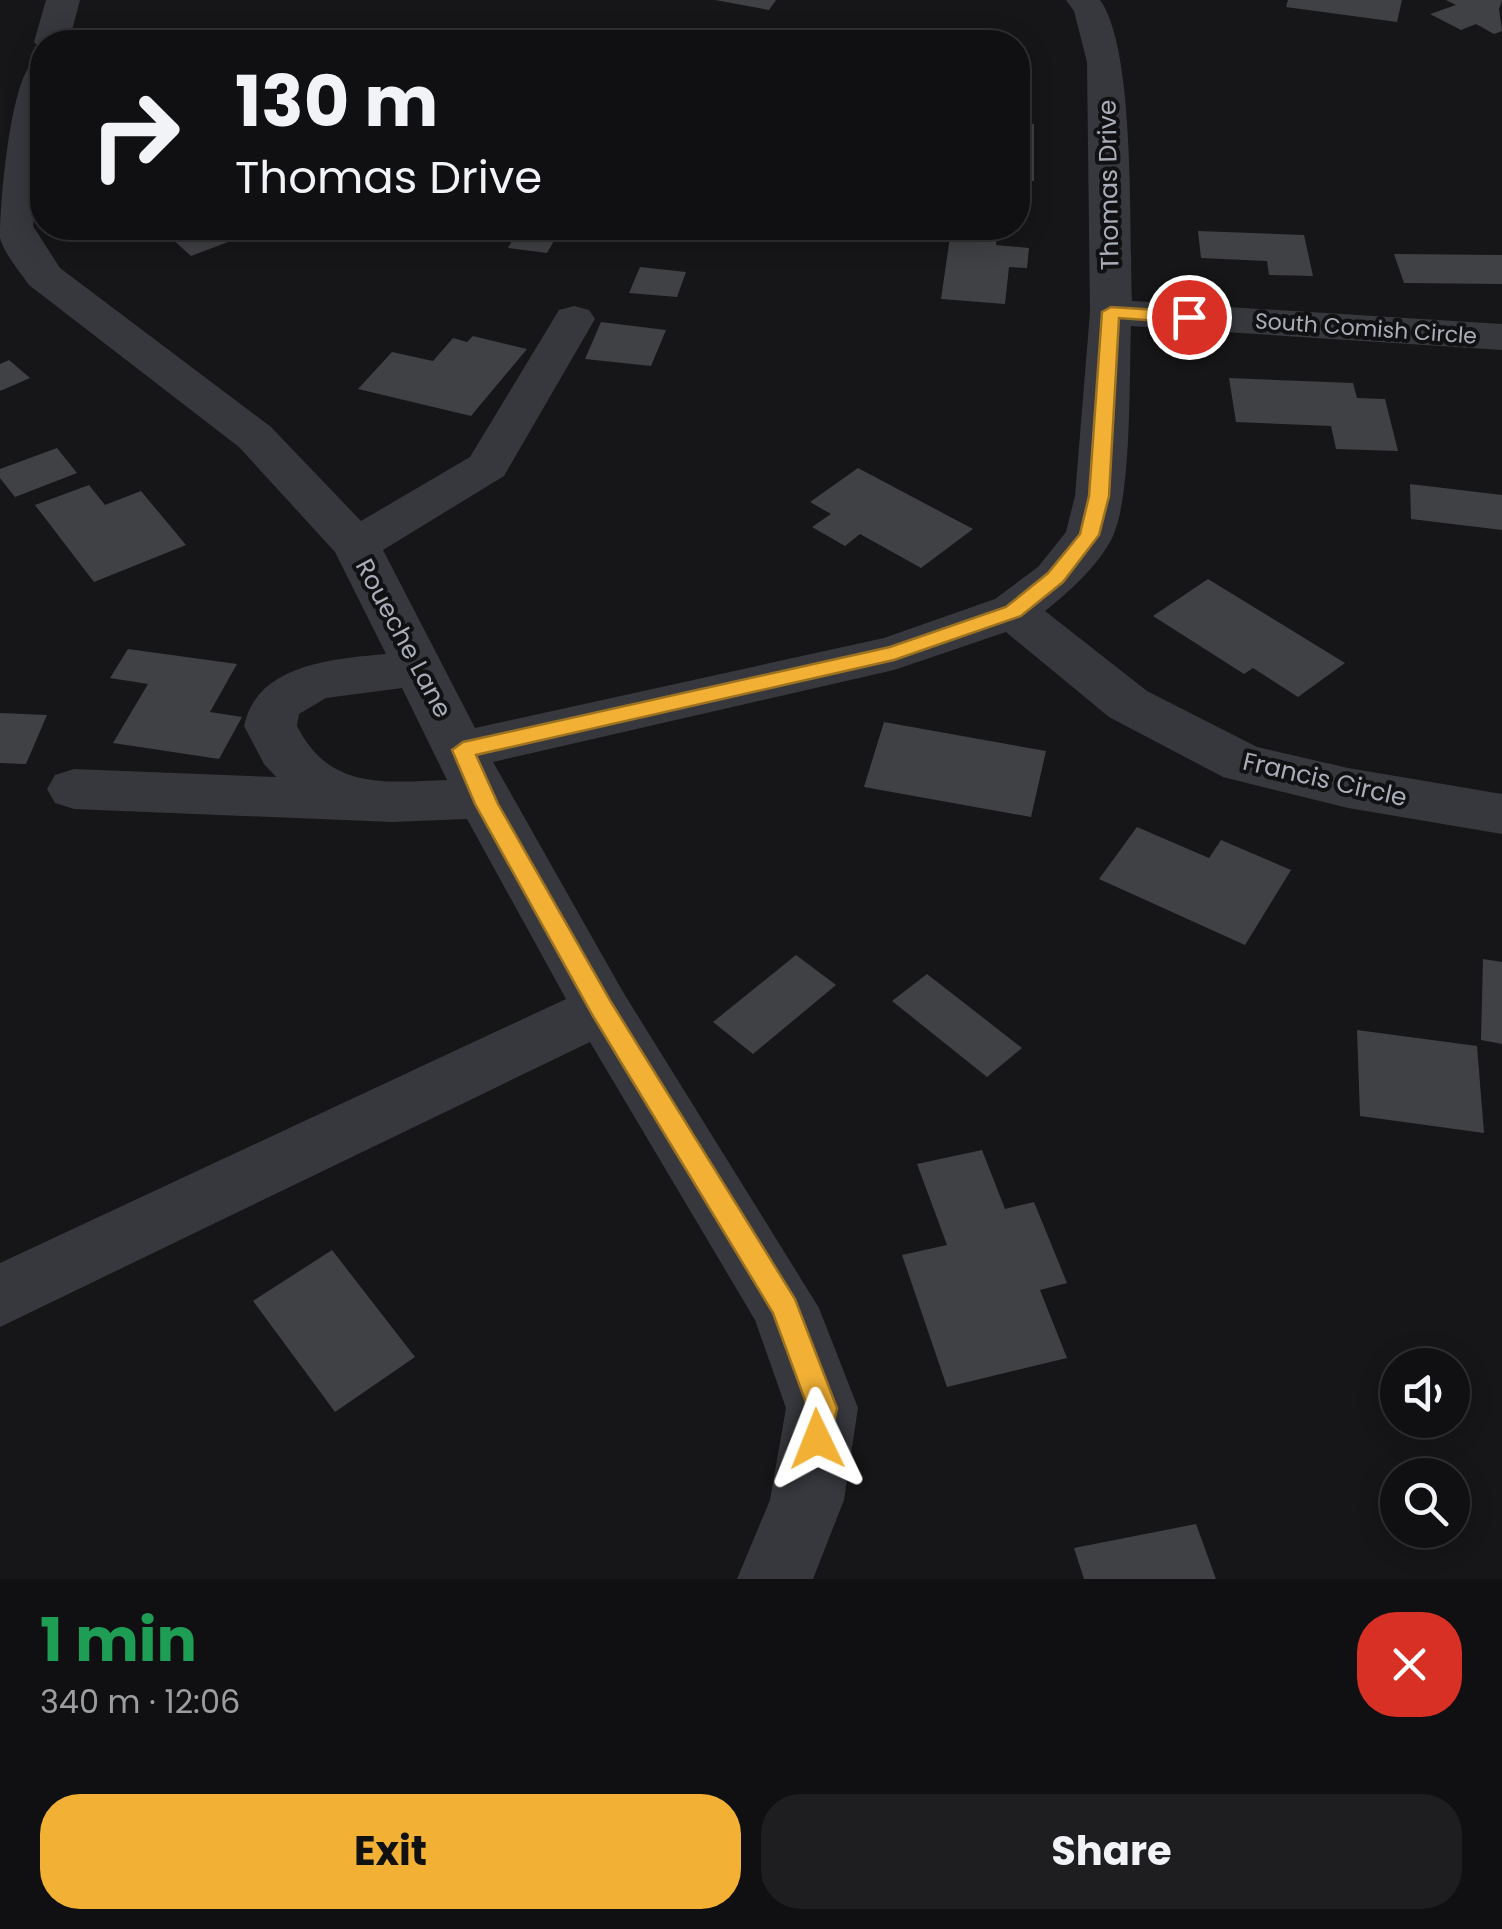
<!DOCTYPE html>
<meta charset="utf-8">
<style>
:root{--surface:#101012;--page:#1e1e20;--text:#f1f3f6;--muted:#9c9d9f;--line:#303032;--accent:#f2b134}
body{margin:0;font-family:Poppins,sans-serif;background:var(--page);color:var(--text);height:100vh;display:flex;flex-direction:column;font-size:38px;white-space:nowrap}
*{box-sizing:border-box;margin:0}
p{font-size:32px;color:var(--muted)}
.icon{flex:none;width:55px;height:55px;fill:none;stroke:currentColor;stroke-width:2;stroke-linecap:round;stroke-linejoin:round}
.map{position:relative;height:1579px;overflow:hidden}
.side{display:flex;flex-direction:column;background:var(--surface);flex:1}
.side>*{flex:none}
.guide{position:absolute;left:30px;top:30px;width:1000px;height:210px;border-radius:40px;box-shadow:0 5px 25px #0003,0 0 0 2px var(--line);background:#101012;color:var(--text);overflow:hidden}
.tools{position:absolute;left:1380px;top:1348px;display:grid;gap:20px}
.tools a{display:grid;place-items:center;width:90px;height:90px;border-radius:50%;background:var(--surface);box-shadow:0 5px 25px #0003,0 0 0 2px var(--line);font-size:50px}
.pin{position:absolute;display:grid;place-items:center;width:85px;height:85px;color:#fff;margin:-42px;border:5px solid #fff;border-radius:50%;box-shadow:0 2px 10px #0007}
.me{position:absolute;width:110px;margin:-55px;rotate:358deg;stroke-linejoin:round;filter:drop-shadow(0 0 8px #0008)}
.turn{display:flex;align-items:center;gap:35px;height:210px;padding:0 40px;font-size:45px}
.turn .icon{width:130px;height:130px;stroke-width:2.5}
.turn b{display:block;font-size:70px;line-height:85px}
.round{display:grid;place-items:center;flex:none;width:105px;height:105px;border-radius:40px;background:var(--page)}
.overview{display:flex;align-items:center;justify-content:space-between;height:170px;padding:0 40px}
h1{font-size:60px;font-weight:700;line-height:75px;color:#1e9e55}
.action{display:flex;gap:20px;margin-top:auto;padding:20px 40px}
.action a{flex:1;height:115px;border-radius:40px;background:var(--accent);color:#111;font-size:40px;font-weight:700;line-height:115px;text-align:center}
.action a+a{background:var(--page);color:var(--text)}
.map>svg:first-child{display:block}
.building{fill:#404145}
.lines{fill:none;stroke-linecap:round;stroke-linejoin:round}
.minor{fill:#37383d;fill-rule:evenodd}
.route{fill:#f2b134;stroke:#9d7322;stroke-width:2.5}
.labels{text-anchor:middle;stroke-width:8;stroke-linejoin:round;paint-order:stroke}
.far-street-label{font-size:22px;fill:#a8adb8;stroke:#111113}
.street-label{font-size:25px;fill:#a8adb8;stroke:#111113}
</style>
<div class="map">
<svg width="1502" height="1579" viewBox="0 0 1502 1579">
<rect width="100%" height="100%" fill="#161618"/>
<g class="building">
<polygon points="715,0 776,0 769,10"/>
<polygon points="1288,0 1402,0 1397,22 1286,7"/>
<polygon points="1446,0 1502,0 1499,9 1502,31 1494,34 1476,24 1461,30 1430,14 1456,5"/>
<polygon points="1018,123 1034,124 1034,181 1018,180"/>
<polygon points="160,228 223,228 236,239 191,256"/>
<polygon points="519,229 558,234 547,253 508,248"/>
<polygon points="951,230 997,234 996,245 1029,248 1027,268 1009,267 1005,304 941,299"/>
<polygon points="1198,231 1304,235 1313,276 1269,275 1267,261 1201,258"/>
<polygon points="1394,254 1502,255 1502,284 1404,283"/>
<polygon points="640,267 686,272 677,297 629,293"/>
<polygon points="601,322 666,330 651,366 585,359"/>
<polygon points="473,336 527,349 471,416 358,389 392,352 433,361 453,338 467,342"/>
<polygon points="9,360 30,378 0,391 0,364"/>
<polygon points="1229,378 1353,383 1357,398 1385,399 1398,451 1336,449 1331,426 1236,422"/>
<polygon points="57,448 77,473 15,497 0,478 0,469"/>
<polygon points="858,468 973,529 921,568 860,534 845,546 812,527 831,514 810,502"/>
<polygon points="1410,484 1502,495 1502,530 1411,519"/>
<polygon points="89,485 105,505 141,491 186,545 94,582 35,505"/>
<polygon points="1208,579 1345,663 1298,697 1253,668 1244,674 1153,616"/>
<polygon points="128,649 237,664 210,712 242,717 219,759 113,743 148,684 110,678"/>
<polygon points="0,713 47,715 26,764 0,763"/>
<polygon points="884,722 1046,751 1031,817 864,787"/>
<polygon points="1137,827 1209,858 1221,840 1291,870 1245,945 1099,879"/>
<polygon points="796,955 836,985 753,1054 713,1022"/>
<polygon points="1483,959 1502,962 1502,1044 1481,1040"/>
<polygon points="927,974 1022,1048 987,1077 892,1001"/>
<polygon points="1357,1030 1477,1046 1484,1133 1360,1116"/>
<polygon points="982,1150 1005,1209 1034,1202 1067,1283 1040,1290 1067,1358 947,1387 902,1255 947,1245 917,1164"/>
<polygon points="332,1250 415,1357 335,1412 253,1301"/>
<polygon points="1196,1524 1216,1579 1084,1579 1074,1548"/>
</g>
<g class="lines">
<g class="minor">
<polygon points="46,0 80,0 69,42 42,42 42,50 34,42"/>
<path d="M1066 0H1100C1136 49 1129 233 1132 301L1502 324V350L1131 326C1129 377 1132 493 1113 536 1099 565 1070 591 1045 611L1147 691 1257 747 1348 768 1502 794V834L1348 808 1223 777 1109 717 1006 632 894 670 493 762 623 992 819 1308 858 1408 844 1500 813 1579H737L770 1500 786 1408 755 1320 590 1042 0 1327V1263L566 999 467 819 392 822 74 809 55 803 47 789 55 775 74 769 276 777 264 764 244 726C257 664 332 659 386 654L335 552 239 447 29 285C20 272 4 253 0 238 0 203 9 96 29 67L42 64V145L33 226 60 268 271 427 361 521 470 457 559 310 574 306 589 310 595 319 504 476 383 550 475 728 884 638 995 599 1038 567 1066 532 1075 496 1090 312 1087 62 1074 11ZM402 688 447 780C385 782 330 791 297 726L299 714 326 698Z"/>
</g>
</g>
<polygon class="route" points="1111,307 1189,312 1198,317 1189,323 1119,318 1109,496 1099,535 1063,582 1021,616 894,660 476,755 498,804 611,1002 795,1299 837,1408 828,1449 817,1453 807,1449 802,1439 808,1408 773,1313 593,1016 475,804 452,750 463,742 890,647 1006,607 1048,573 1080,534 1089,496 1102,312"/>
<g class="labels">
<g class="far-street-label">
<text transform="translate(1366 328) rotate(4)" y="8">South Comish Circle</text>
</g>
<g class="street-label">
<text transform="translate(1108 185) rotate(-91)" y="9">Thomas Drive</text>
<text transform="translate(404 638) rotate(62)" y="9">Roueche Lane</text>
<text transform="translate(1325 779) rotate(13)" y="9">Francis Circle</text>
</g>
</g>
</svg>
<div class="tools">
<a><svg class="icon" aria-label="sound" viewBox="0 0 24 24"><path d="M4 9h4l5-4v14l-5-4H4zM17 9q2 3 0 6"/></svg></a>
<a><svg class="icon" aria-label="search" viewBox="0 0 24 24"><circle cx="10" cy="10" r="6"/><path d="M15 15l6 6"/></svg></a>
</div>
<div class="pin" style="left:1189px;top:317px;background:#d93025"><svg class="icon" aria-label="arrive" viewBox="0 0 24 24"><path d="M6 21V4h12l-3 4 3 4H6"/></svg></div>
<svg class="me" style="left:817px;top:1439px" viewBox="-20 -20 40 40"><path d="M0-17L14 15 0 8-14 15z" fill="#f2b134" stroke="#fff" stroke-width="4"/></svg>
<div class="guide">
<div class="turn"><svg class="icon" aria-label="right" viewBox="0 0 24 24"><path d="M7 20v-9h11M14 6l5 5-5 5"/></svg><div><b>130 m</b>Thomas Drive</div></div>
</div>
</div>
<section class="side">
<div class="overview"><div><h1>1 min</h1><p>340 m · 12:06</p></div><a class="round" style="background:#d93025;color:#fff"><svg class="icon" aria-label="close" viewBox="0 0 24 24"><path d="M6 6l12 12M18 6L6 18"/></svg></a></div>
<div class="action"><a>Exit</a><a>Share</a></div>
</section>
